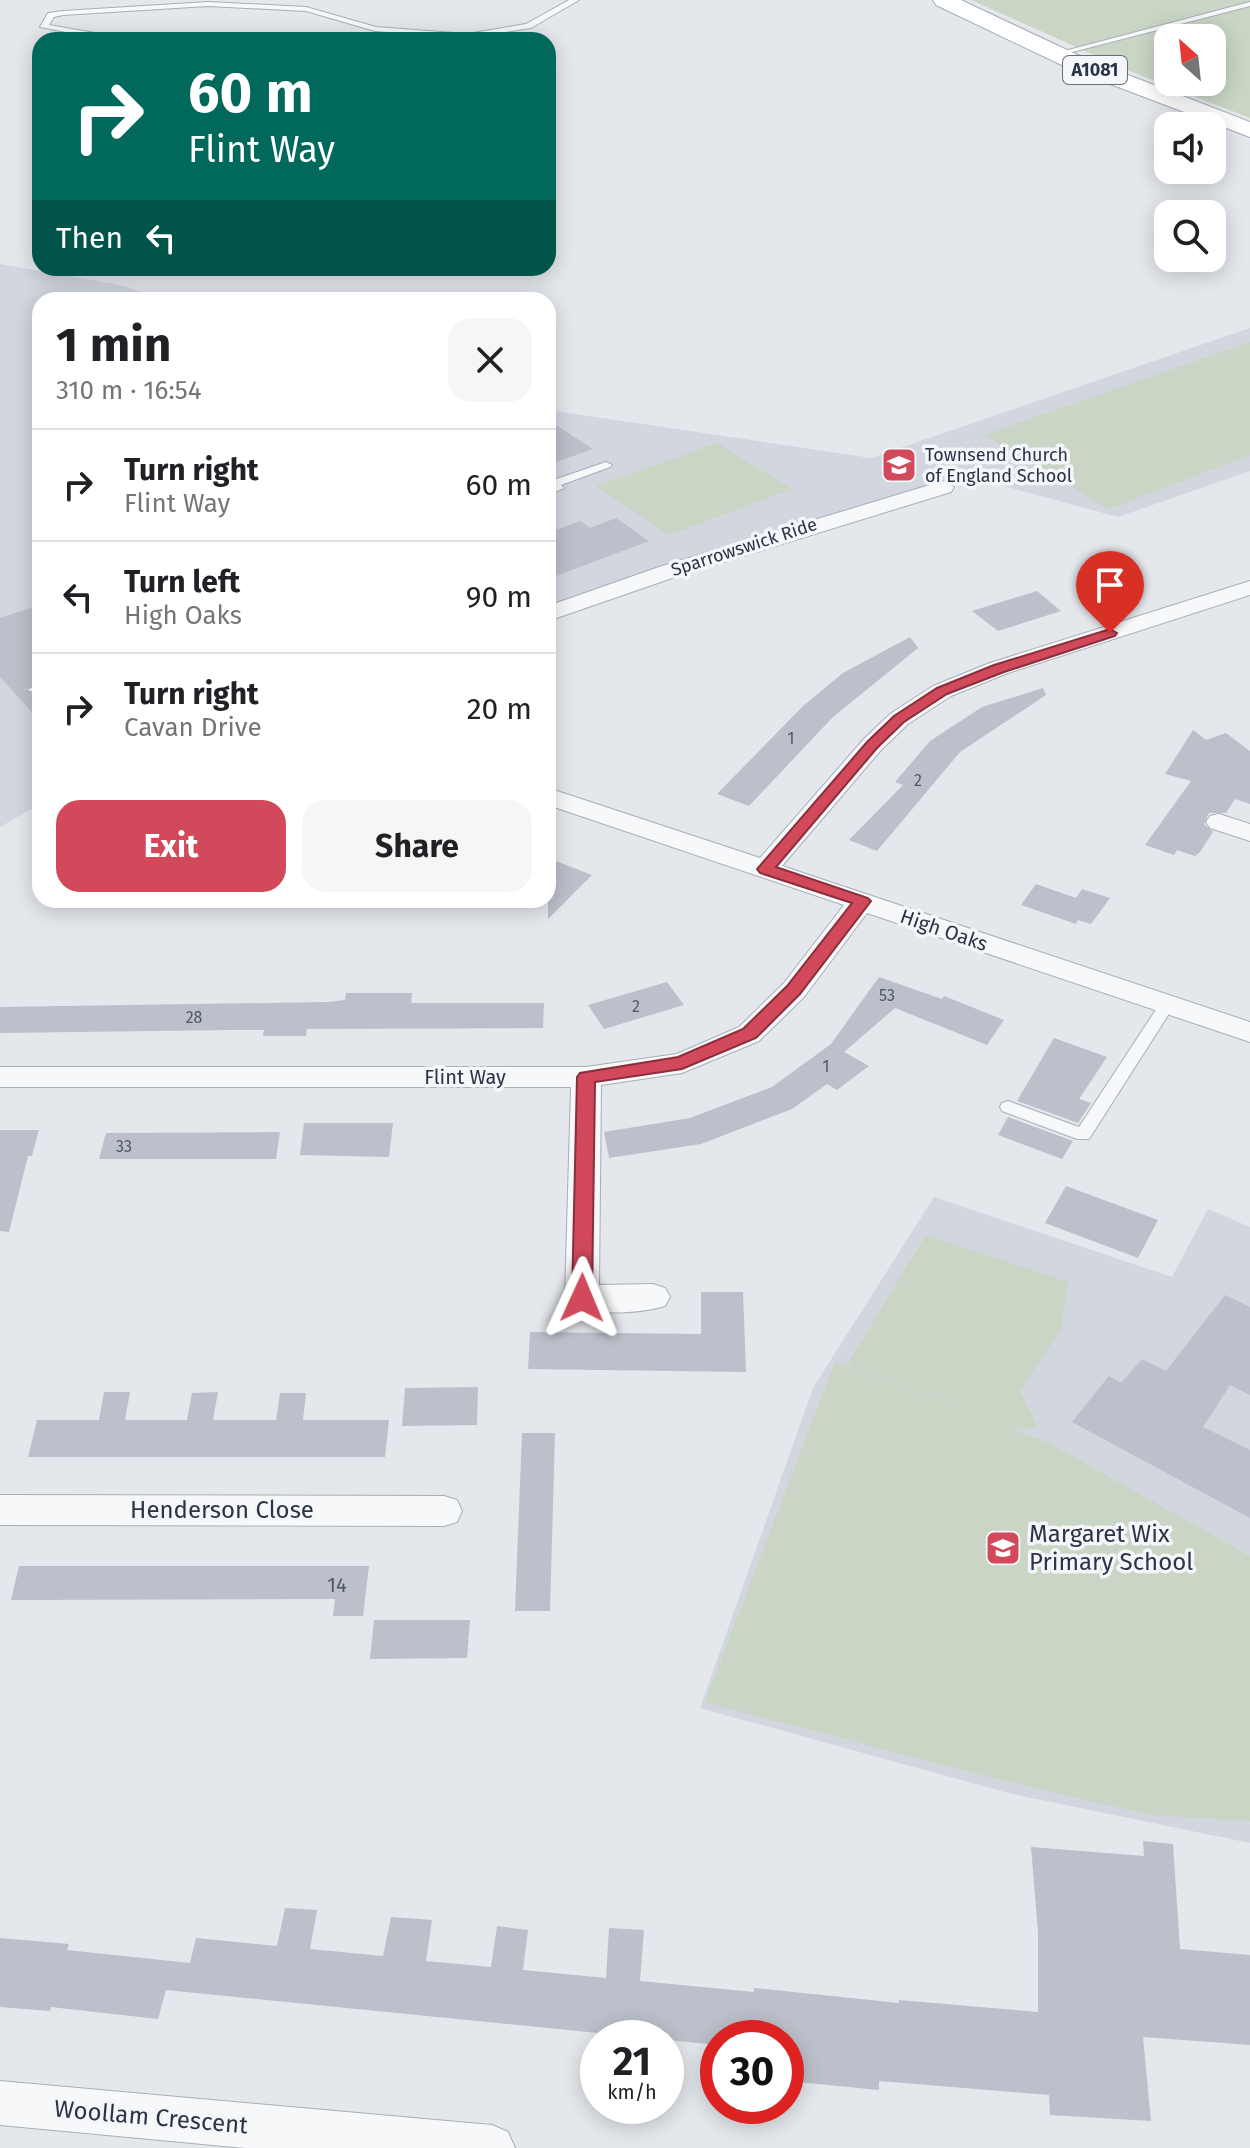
<!DOCTYPE html>
<meta charset="utf-8">
<style>
:root{--surface:#fff;--page:#f6f6f6;--text:#202124;--muted:#757577;--line:#e0e0e0;--accent:#d1495b}
body{margin:0;font-family:"Fira Sans",sans-serif;background:var(--page);color:var(--text);height:100vh;display:flex;flex-direction:column;font-size:30px;white-space:nowrap}
*{box-sizing:border-box;margin:0}
p{font-size:26px;color:var(--muted)}
.icon{flex:none;width:44px;height:44px;fill:none;stroke:currentColor;stroke-width:2;stroke-linecap:round;stroke-linejoin:round}
.map{position:relative;flex:1;overflow:hidden}
.side{position:absolute;left:32px;top:292px;width:524px;height:616px;display:flex;flex-direction:column;background:var(--surface);border-radius:24px;box-shadow:0 4px 20px #0003}
.side>*{flex:none}
.banner{position:absolute;left:32px;top:32px;width:524px;height:244px;border-radius:24px;box-shadow:0 4px 20px #0003;background:#00695c;color:#fff;overflow:hidden}
.needle{width:52px;rotate:333deg}
.controls{position:absolute;left:1154px;top:24px;display:grid;gap:16px}
.controls a{display:grid;place-items:center;width:72px;height:72px;border-radius:16px;background:var(--surface);box-shadow:0 4px 20px #0003;font-size:40px}
.speed{position:absolute;left:580px;top:2020px;display:flex;gap:16px;font-size:40px;font-weight:700;text-align:center}
.speed>*{display:grid;place-content:center;width:104px;height:104px;border-radius:50%;background:var(--surface);box-shadow:0 4px 20px #0003;line-height:1}
.speed small{font-size:20px;font-weight:400}
.speed .limit{border:12px solid #d22;background:#fff;color:#111}
.pin{position:absolute;display:grid;place-items:center;width:68px;height:68px;color:#fff;margin:-82px -34px;border-radius:50% 50% 50% 0;rotate:-45deg;box-shadow:0 0 8px #0007}
.pin .icon{rotate:45deg}
.me{position:absolute;width:88px;margin:-44px;rotate:1deg;stroke-linejoin:round;filter:drop-shadow(0 0 6px #0008)}
.turn{display:flex;align-items:center;gap:28px;height:168px;padding:0 24px;font-size:36px}
.turn .icon{width:104px;height:104px;stroke-width:2.5}
.turn b{display:block;font-size:56px;line-height:68px}
.then{display:flex;align-items:center;height:76px;padding:0 24px;background:#0003;gap:16px;font-size:30px}
.round{display:grid;place-items:center;flex:none;width:84px;height:84px;border-radius:24px;background:var(--page)}
.head{display:flex;align-items:center;justify-content:space-between;height:136px;padding:0 24px}
h1{font-size:48px;font-weight:700;line-height:60px}
.cta{display:flex;gap:16px;margin-top:auto;padding:16px 24px}
.cta a{flex:1;height:92px;border-radius:24px;background:var(--accent);color:#fff;font-size:32px;font-weight:700;line-height:92px;text-align:center}
.cta a+a{background:var(--page);color:var(--text)}
ul{padding:0;list-style:none}
li{display:flex;align-items:center;gap:24px;height:112px;padding:0 24px;border-top:2px solid var(--line)}
li div{flex:1}
li b{display:block;font-size:30px}
li em{font-style:normal}
.map>svg:first-child{display:block}
.built{fill:#d2d6de}
.green{fill:#c9d6c5;fill-rule:evenodd}
.building{fill:#bbc0ca}
.lines{fill:none;stroke-linecap:round;stroke-linejoin:round}
.lane-casing{stroke:#a9aeb7;stroke-width:2}
.street-casing{stroke:#a9aeb7;stroke-width:2}
.primary-casing{stroke:#a3abb8;stroke-width:2}
.lane{fill:#f7f8fa;fill-rule:evenodd}
.street{fill:#f7f8fa;fill-rule:evenodd}
.primary{fill:#fff;fill-rule:evenodd}
.route{fill:#d1495b;stroke:#882f3b;stroke-width:2}
.labels{text-anchor:middle;stroke-width:7;stroke-linejoin:round;paint-order:stroke}
.number-label{font-size:16px;fill:#4f5766}
.shield{fill:#f4f6f9;stroke:#676e7b;stroke-width:2}
.shield-label{font-size:18px;font-weight:bold;fill:#2b3445}
.far-poi-label{font-size:18px;fill:#2b3445;stroke:#f4f6f9;text-anchor:start}
.far-street-label{font-size:18px;fill:#2b3445;stroke:#f4f6f9}
.street-label{font-size:20px;fill:#2b3445;stroke:#f4f6f9}
.near-number-label{font-size:20px;fill:#4f5766}
.near-street-label{font-size:24px;fill:#2b3445;stroke:#f4f6f9}
.near-poi-label{font-size:24px;fill:#2b3445;stroke:#f4f6f9;text-anchor:start}
</style>
<div class="map">
<svg width="1250" height="2148" viewBox="0 0 1250 2148">
<rect width="100%" height="100%" fill="#e4e7ec"/>
<g class="built">
<polygon points="0,264 125,286 160,300 40,300 40,804 0,827"/>
<polygon points="1250,328 1250,471 1118,517 971,477 923,488 548,605 548,410 871,458"/>
<polygon points="934,1197 1172,1277 1208,1209 1250,1227 1250,1843 1012,1794 700,1708 813,1388"/>
</g>
<g class="green">
<path d="M971 0H1250V118L1132 72ZM1168 38H1212V82H1168Z"/>
<polygon points="1250,342 1250,455 1109,509 984,435"/>
<polygon points="717,443 792,489 669,535 596,486"/>
<polygon points="926,1235 1068,1282 1061,1329 1020,1391 1038,1428 1011,1429 1051,1444 1250,1556 1250,1821 1150,1815 984,1776 705,1702 835,1362 987,1419 847,1365"/>
</g>
<g class="building">
<polygon points="548,420 593,449 548,465"/>
<polygon points="616,518 649,541 548,579 548,533 580,521 590,528"/>
<polygon points="1037,591 1061,611 998,631 972,611"/>
<polygon points="40,605 40,670 37,684 24,689 35,696 32,712 0,677 0,618"/>
<polygon points="910,637 918,648 833,717 749,806 717,794 803,706 843,673"/>
<polygon points="1043,688 1046,695 960,752 877,851 849,840 903,785 895,782 930,741 982,707"/>
<polygon points="1193,730 1206,740 1226,733 1250,751 1250,804 1235,799 1226,813 1209,813 1204,824 1213,832 1200,852 1195,856 1177,850 1174,855 1145,845 1191,781 1165,774"/>
<polygon points="548,858 592,875 548,919"/>
<polygon points="1036,884 1076,898 1082,889 1110,898 1091,924 1078,920 1076,924 1021,905"/>
<polygon points="879,977 942,999 944,996 1004,1020 987,1045 895,1008 844,1052 869,1066 837,1090 827,1084 792,1109 701,1144 609,1158 604,1132 690,1118 772,1087 831,1044"/>
<polygon points="667,982 684,1005 604,1029 588,1005"/>
<polygon points="346,993 412,993 411,1003 544,1003 543,1028 307,1029 306,1036 263,1036 264,1030 232,1030 0,1033 0,1007 328,1002 345,1000"/>
<polygon points="1054,1038 1107,1057 1079,1099 1091,1103 1078,1123 1017,1101"/>
<polygon points="1008,1117 1073,1141 1062,1159 998,1135"/>
<polygon points="304,1123 393,1123 389,1157 300,1155"/>
<polygon points="0,1130 39,1130 32,1156 28,1156 9,1232 0,1231"/>
<polygon points="280,1132 276,1159 99,1159 106,1133"/>
<polygon points="1066,1186 1158,1220 1138,1258 1045,1223"/>
<polygon points="701,1292 743,1292 746,1372 528,1369 530,1332 701,1334"/>
<polygon points="1225,1295 1250,1307 1250,1395 1230,1385 1203,1427 1250,1450 1250,1518 1072,1422 1109,1376 1121,1383 1142,1359 1166,1371"/>
<polygon points="478,1387 477,1425 402,1426 405,1388"/>
<polygon points="104,1392 130,1392 125,1420 187,1420 192,1393 218,1392 213,1420 276,1420 280,1393 306,1393 303,1420 389,1420 385,1457 28,1457 37,1420 99,1420"/>
<polygon points="522,1433 555,1433 550,1611 515,1611"/>
<polygon points="19,1566 369,1566 363,1616 333,1616 335,1599 11,1600"/>
<polygon points="374,1620 470,1620 467,1658 370,1659"/>
<polygon points="1143,1841 1173,1844 1180,1949 1250,1955 1250,2045 1143,2037 1151,2121 1050,2115 1049,2095 879,2081 879,2090 786,2081 786,2038 718,2038 718,2045 166,1990 158,2019 51,2007 50,2011 0,2007 0,1938 69,1944 67,1950 190,1963 196,1938 277,1946 285,1908 317,1910 310,1949 383,1956 391,1917 432,1920 426,1961 491,1967 497,1926 528,1930 523,1970 606,1978 609,1928 644,1930 640,1981 754,1992 754,1988 899,2003 899,2000 1038,2012 1038,1932 1031,1847 1144,1856"/>
</g>
<g class="lines">
<defs>
<g id="lane">
<polygon points="569,0 579,0 531,28 467,38 375,31 306,11 208,6 63,15 54,17 49,25 95,33 92,37 40,27 48,13 63,11 208,2 306,7 376,27 467,34 526,24"/>
<polygon points="1250,2 1250,6 1057,56 1053,54"/>
<polygon points="606,462 612,465 610,467 561,485 564,488 548,495 548,482"/>
<polygon points="34,686 40,687 40,695 27,690"/>
<polygon points="1166,1001 1174,1006 1089,1139 1077,1139 1002,1111 1000,1107 1002,1103 1008,1101 1079,1127 1161,1002"/>
</g>
<g id="street">
<polygon points="943,481 954,487 951,492 675,577 548,621 548,606 659,567"/>
<path d="M1250 581V595L1008 673 951 696 908 724 881 750 782 866 1250 1022V1042L867 913 804 997 759 1041 682 1073 601 1085 599 1285 653 1284 665 1288 670 1297 665 1306C639 1314 596 1315 570 1307L565 1298 571 1087H0V1067H586L677 1054 739 1027 784 983 844 905 548 805V788L760 858 863 740 890 714 933 686 990 663Z"/>
<polygon points="1219,814 1250,824 1250,841 1210,828 1206,822 1210,816"/>
<polygon points="0,1495 444,1496 457,1500 462,1511 457,1522 444,1526 0,1525"/>
<polygon points="0,2081 492,2125 508,2132 515,2148 245,2148 0,2125"/>
</g>
<polygon id="primary" points="933,0 961,0 1084,58 1250,122 1250,137 1068,68 936,5"/>
</defs>
<use href="#lane" class="lane-casing"/>
<use href="#street" class="street-casing"/>
<use href="#primary" class="primary-casing"/>
<use href="#lane" class="lane"/>
<use href="#street" class="street"/>
<use href="#primary" class="primary"/>
</g>
<polygon class="route" points="1110,629 1117,633 1115,636 1004,672 947,694 904,722 877,748 776,867 868,898 871,901 800,994 756,1038 682,1069 595,1082 592,1298 589,1304 575,1304 572,1298 577,1077 580,1073 678,1057 743,1029 787,986 852,903 760,873 757,869 867,742 894,716 937,688 994,665"/>
<defs>
<symbol id="school-square" viewBox="-11 -11 22 22"><rect x="-9" y="-9" width="18" height="18" rx="4" fill="#d1495b" stroke="#f4f6f9"/><path d="M0-5L7-2L0 1L-7-2ZM-4 1L0 2.5L4 1V4Q0 6-4 4Z" fill="#fff"/></symbol>
</defs>
<g fill-rule="evenodd">
<use href="#school-square" x="879" y="445" width="40" height="40"/>
<use href="#school-square" x="983" y="1528" width="40" height="40"/>
</g>
<g class="labels">
<g class="number-label">
<text x="791" y="744">1</text>
<text x="918" y="786">2</text>
<text x="887" y="1001">53</text>
<text x="636" y="1012">2</text>
<text x="194" y="1023">28</text>
<text x="826" y="1072">1</text>
<text x="124" y="1152">33</text>
</g>
<rect class="shield" x="1063" y="56" width="64" height="28" rx="6"/>
<g class="shield-label">
<text x="1095" y="76">A1081</text>
</g>
<g class="far-poi-label">
<text x="925" y="461">Townsend Church<tspan x="925" dy="21">of England School</tspan></text>
</g>
<g class="far-street-label">
<text transform="translate(744 547) rotate(-18)" y="6">Sparrowswick Ride</text>
</g>
<g class="street-label">
<text transform="translate(944 930) rotate(19)" y="7">High Oaks</text>
<text x="465" y="1084">Flint Way</text>
</g>
<g class="near-number-label">
<text x="337" y="1592">14</text>
</g>
<g class="near-street-label">
<text x="222" y="1518">Henderson Close</text>
<text transform="translate(151 2117) rotate(5)" y="8">Woollam Crescent</text>
</g>
<g class="near-poi-label">
<text x="1029" y="1542">Margaret Wix<tspan x="1029" dy="28">Primary School</tspan></text>
</g>
</g>
</svg>
<div class="controls">
<a><svg class="needle" viewBox="-14 -14 28 28"><path d="M0-13l5 13h-10z" fill="#e53935"/><path d="M0 13l5-13h-10z" fill="#757577"/></svg></a>
<a><svg class="icon" aria-label="sound" viewBox="0 0 24 24"><path d="M4 9h4l5-4v14l-5-4H4zM17 9q2 3 0 6"/></svg></a>
<a><svg class="icon" aria-label="search" viewBox="0 0 24 24"><circle cx="10" cy="10" r="6"/><path d="M15 15l6 6"/></svg></a>
</div>
<div class="speed"><div>21<small>km/h</small></div><div class="limit">30</div></div>
<div class="pin" style="left:1110px;top:633px;background:#d93025"><svg class="icon" aria-label="arrive" viewBox="0 0 24 24"><path d="M6 21V4h12l-3 4 3 4H6"/></svg></div>
<svg class="me" style="left:582px;top:1298px" viewBox="-20 -20 40 40"><path d="M0-17L14 15 0 8-14 15z" fill="#d1495b" stroke="#fff" stroke-width="4"/></svg>
<div class="banner">
<div class="turn"><svg class="icon" aria-label="right" viewBox="0 0 24 24"><path d="M7 20v-9h11M14 6l5 5-5 5"/></svg><div><b>60 m</b>Flint Way</div></div>
<div class="then">Then<svg class="icon" aria-label="left" viewBox="0 0 24 24"><path d="M17 20v-9H6M10 6l-5 5 5 5"/></svg></div>
</div>
<section class="side">
<div class="head"><div><h1>1 min</h1><p>310 m · 16:54</p></div><a class="round"><svg class="icon" aria-label="close" viewBox="0 0 24 24"><path d="M6 6l12 12M18 6L6 18"/></svg></a></div>
<ul>
<li><svg class="icon" aria-label="right" viewBox="0 0 24 24"><path d="M7 20v-9h11M14 6l5 5-5 5"/></svg><div><b>Turn right</b><p>Flint Way</p></div><em>60 m</em></li>
<li><svg class="icon" aria-label="left" viewBox="0 0 24 24"><path d="M17 20v-9H6M10 6l-5 5 5 5"/></svg><div><b>Turn left</b><p>High Oaks</p></div><em>90 m</em></li>
<li><svg class="icon" aria-label="right" viewBox="0 0 24 24"><path d="M7 20v-9h11M14 6l5 5-5 5"/></svg><div><b>Turn right</b><p>Cavan Drive</p></div><em>20 m</em></li>
</ul>
<div class="cta"><a>Exit</a><a>Share</a></div>
</section>
</div>
